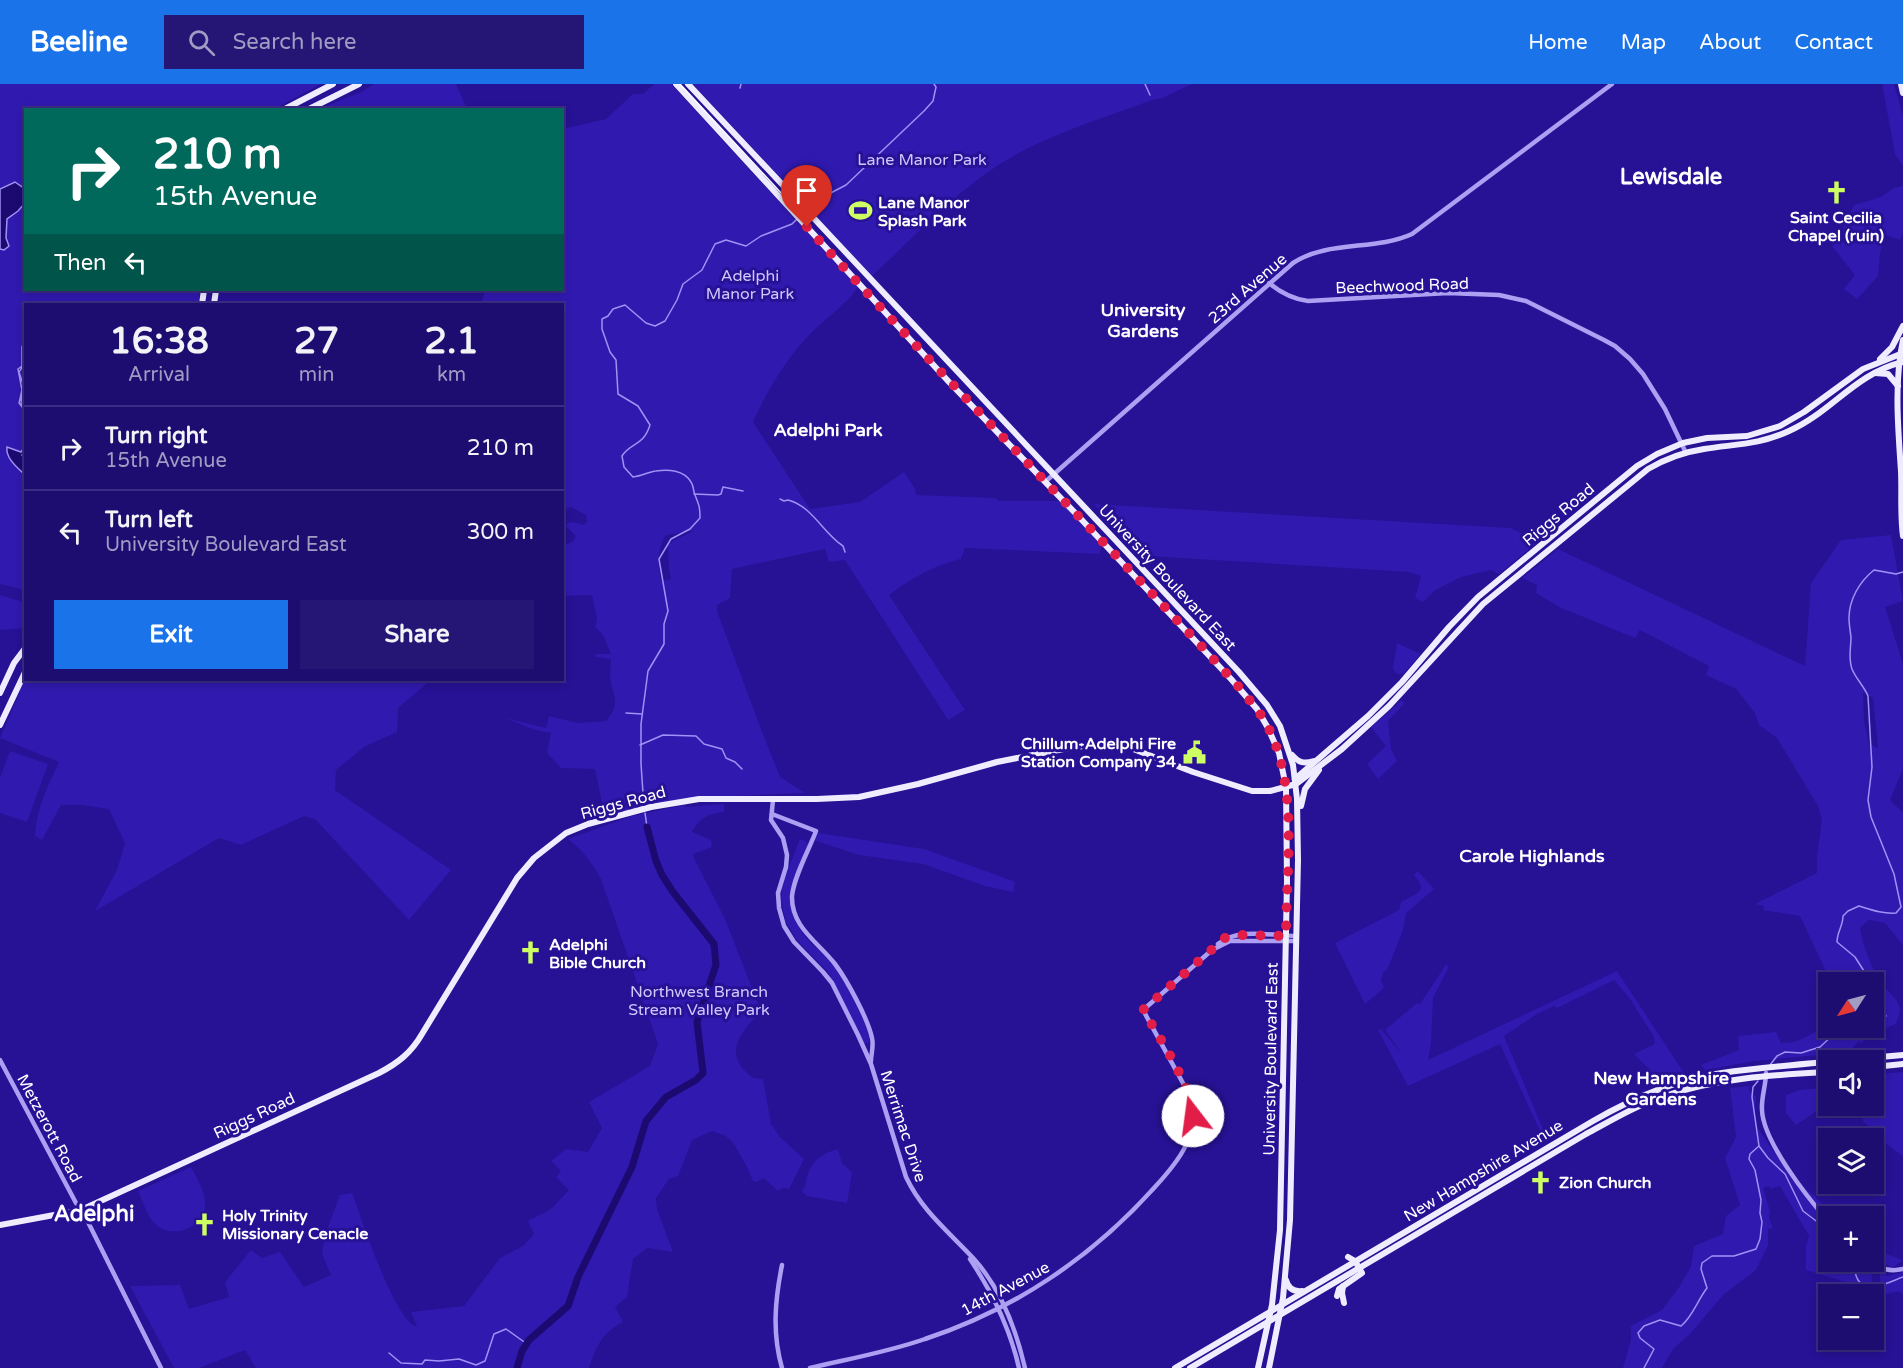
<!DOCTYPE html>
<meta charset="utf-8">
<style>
:root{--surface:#1d0d70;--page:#251675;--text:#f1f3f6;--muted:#a09cc3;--line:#3b2d83;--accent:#1a73e8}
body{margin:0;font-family:"Varela Round",sans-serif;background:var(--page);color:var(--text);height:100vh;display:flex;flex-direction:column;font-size:22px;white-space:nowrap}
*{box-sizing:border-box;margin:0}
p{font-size:20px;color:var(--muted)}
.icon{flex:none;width:33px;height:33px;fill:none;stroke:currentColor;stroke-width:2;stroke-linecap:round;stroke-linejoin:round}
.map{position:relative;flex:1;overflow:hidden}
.panel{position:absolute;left:24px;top:219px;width:540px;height:378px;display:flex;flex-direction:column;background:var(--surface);border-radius:0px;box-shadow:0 3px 9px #0003,0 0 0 2px var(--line)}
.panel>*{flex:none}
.hud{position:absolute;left:24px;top:24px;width:540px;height:183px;border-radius:0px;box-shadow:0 3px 9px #0003,0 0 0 2px var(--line);background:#00695c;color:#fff;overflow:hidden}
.needle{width:39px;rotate:234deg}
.controls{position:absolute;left:1818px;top:888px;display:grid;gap:12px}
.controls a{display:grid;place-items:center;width:66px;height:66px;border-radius:0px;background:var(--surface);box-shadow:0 3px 9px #0003,0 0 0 2px var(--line);font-size:30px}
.pin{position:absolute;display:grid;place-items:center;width:51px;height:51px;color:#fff;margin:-62px -26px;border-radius:50% 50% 50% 0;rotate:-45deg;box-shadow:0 0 6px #0007}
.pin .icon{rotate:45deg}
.me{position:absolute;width:66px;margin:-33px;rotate:345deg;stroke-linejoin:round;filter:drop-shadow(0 0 4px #0008)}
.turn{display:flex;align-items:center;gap:21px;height:126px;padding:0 30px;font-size:27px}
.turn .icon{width:78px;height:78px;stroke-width:2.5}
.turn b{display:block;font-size:42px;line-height:51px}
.then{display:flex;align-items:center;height:57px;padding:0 30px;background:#0003;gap:12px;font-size:22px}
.eta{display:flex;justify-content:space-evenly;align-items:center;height:102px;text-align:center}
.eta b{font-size:36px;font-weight:800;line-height:42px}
.button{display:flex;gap:12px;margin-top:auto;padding:12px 30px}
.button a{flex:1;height:69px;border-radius:0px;background:var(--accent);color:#fff;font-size:24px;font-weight:800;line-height:69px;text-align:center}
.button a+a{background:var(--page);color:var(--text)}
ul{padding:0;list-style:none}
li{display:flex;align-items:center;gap:18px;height:84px;padding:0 30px;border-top:2px solid var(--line)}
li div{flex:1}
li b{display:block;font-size:22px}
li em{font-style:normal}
header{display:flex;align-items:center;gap:36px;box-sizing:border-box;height:84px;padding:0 30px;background:var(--accent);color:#fff}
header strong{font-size:28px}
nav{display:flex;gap:33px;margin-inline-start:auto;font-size:21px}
.search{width:420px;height:54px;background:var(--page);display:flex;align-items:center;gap:15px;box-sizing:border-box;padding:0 21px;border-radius:0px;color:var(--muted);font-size:22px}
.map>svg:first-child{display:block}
.green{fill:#3019af;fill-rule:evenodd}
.water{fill:#1c0a71;stroke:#a092f6;stroke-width:1.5}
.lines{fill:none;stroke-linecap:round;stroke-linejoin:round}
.stream{stroke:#a092f6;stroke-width:1.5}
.river{stroke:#1c0a71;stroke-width:7}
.minor{stroke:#ada0f3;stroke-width:4.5}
.major{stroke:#f0ecff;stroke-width:6}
.tram{stroke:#fff;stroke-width:1.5}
.route{stroke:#e11d48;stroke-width:10;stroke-dasharray:0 18}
.labels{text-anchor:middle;stroke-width:6;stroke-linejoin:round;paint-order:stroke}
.park-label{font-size:16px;fill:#d0c8fd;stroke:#271195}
.poi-label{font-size:16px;font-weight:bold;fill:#fff;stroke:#271195;text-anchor:start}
.street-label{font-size:16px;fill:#fff;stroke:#271195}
.neighbourhood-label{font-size:18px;font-weight:bold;fill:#fff;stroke:#271195}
.district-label{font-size:22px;font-weight:bold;fill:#fff;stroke:#271195}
</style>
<header>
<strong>Beeline</strong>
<div class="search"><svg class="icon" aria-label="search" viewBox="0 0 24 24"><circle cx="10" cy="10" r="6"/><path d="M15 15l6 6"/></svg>Search here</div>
<nav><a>Home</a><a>Map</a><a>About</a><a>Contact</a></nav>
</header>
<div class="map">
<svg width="1903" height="1284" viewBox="0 0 1903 1284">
<rect width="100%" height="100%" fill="#271195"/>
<g class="green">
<polygon points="0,0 321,0 274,25 26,26 26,206 200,206 198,220 26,220 25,506 0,500"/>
<polygon points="374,0 456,0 467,25 319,25 361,8"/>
<path d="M654 0H671L858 203C849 218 824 236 811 249 786 275 768 305 753 338L810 425 860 418 904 388 915 405 916 411 995 414 999 417H1060L1101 461 1100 470 965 464 961 475C936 480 909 496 889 511L965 626 948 636 845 476 829 478 825 465 732 485 730 514 717 521V527L766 658 780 693 805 709 710 713 605 733 595 685 561 684 547 669 551 649 535 646 505 634 546 644 549 632 578 639 606 637C623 617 611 611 610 590 610 585 611 580 611 575L595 573 596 570H611L603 551 595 543 597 535 592 511 563 512V462L574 457 576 452 566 442 568 439 573 438 583 441 587 438 586 431 571 423 563 426 562 220H481L485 206H562L563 45 606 35 633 10H643ZM694 447 674 456 668 461 669 485 671 495 661 497C658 480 657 465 666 451Z"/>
<path d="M693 0H1192L1162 14 1152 16C1102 35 1045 51 1000 80 954 109 912 155 872 192Z"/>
<polygon points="1882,0 1894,0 1903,32 1903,82 1895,70"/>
<polygon points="1903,102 1903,148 1900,156 1886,151 1880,168 1878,192 1857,215 1844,205 1855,191 1832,162 1836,159 1854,121 1881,113 1894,104"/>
<polygon points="1094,420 1511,444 1538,458 1499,490 1491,486 1461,493 1434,507 1423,518 1415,514 1421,492 1409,488 1148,472 1143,473 1136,471 1136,467"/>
<path d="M1891 451 1903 517 1885 523 1903 580V685L1890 716 1903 729V861L1885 839 1869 836 1860 844C1863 863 1872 886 1884 902 1889 909 1899 916 1900 926 1900 930 1897 936 1896 940L1864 954 1863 959 1858 958 1853 963V968L1754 977 1705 986 1701 981 1739 966 1738 952 1776 948 1781 959C1796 960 1809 952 1821 944L1823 946 1828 943 1874 944V898H1831L1800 832 1763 826 1764 822 1755 820 1817 789V772L1822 736 1818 722 1777 654 1759 641 1755 629 1736 605 1706 591 1709 582 1640 546 1635 554 1559 523 1536 509 1537 501 1522 494 1558 465 1805 582 1811 499 1841 456ZM1863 608 1873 614 1878 664 1869 660 1864 636Z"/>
<polygon points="0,511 20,517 25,522 25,544 0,546"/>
<polygon points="1397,559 1421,570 1404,589 1398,590 1395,588 1393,584"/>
<path d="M25 594 26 596H431L398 624 397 648 364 663 336 686 335 706 451 786 409 836 315 735 304 732 241 761 219 754 95 827 117 786 125 759 109 725 82 721H61L42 756 35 752C36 725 48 702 59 678L0 654 20 608V603Z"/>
<polygon points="1402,616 1404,620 1388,637 1391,665 1397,677 1378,695 1367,680 1386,662 1371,643"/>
<polygon points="10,667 48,680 27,738 0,729 0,694"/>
<path d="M724 720V728C709 729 698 735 692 748L711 756 712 763 693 770 695 776 725 835 761 927C749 940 728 960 739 979 742 985 748 990 753 994L763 995 771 1040 780 1053 804 1075 789 1105 783 1104 778 1107 764 1094 756 1098 753 1097 746 1081 734 1060 726 1052 712 1047 692 1056 678 1092 669 1095 656 1114 657 1125 673 1168 647 1164 633 1175 627 1213 615 1223 623 1238C602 1249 596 1262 589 1284H256L245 1266 199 1284H174L130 1202 180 1201 189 1225 229 1213 225 1198 251 1166 262 1174 280 1168 304 1203 331 1191 322 1170 325 1151 340 1111 352 1109C361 1133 394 1236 417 1243L411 1228 464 1222 500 1174 523 1162 534 1150 528 1137 551 1125 569 1106 556 1093 561 1087 551 1077 566 1065 588 1068 602 1044 589 1018 650 982 658 960 601 795C592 779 583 766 568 755L632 732 685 721V723Z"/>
<polygon points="818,749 924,765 1013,797 1015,799 1013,808 985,802 923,780 859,771 816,757 814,755"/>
<path d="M800 755 807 758 808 760C794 792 780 819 804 851 811 861 822 867 830 877 846 897 857 923 868 946L870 953 868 960 864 959 828 888 796 855 786 838 781 816 782 805 787 788Z"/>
<polygon points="1418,787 1434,805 1406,829 1403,846 1388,884 1383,889 1381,896 1384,904 1365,920 1335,859 1399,826 1401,818 1416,810 1421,805 1420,799 1414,791"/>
<polygon points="1447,879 1448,884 1433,914 1431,958 1428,976 1617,887 1686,992 1661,1001 1656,992 1634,970 1655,960 1654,953 1630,915 1614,896 1557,924 1554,922 1537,930 1504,952 1548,1057 1545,1058 1500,960 1408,1002 1378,946 1381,945 1401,969 1385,946 1417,919 1420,920"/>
<polygon points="1903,988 1903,1072 1889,1062 1863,1037 1863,1026 1860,1022 1874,1022 1874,990"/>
<polygon points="1828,998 1828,1022 1851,1022 1821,1024 1796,1041 1786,1029 1786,1011 1800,1006 1821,1004"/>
<polygon points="1749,1002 1749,1007 1756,1012 1755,1030 1758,1045 1795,1098 1815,1112 1833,1132 1828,1132 1828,1178 1874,1178 1874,1165 1902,1176 1893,1184 1880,1177 1872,1187 1871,1210 1857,1210 1856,1208 1853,1208 1852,1200 1806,1186 1806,1162 1809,1152 1780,1102 1770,1105 1769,1102 1763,1104 1770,1127 1769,1134 1773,1144 1768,1145 1768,1161 1756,1186 1724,1210 1690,1250 1673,1265 1662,1284 1623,1284 1631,1256 1631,1242 1662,1226 1680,1202 1691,1182 1694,1162 1723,1150 1726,1132 1740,1121 1725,1074 1736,1053 1730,1004"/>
<path d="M838 1065 842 1079 852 1089 847 1119 807 1112 802 1107C806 1102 806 1099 807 1093 812 1076 821 1070 838 1065Z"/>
<path d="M191 1083C196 1093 204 1105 205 1117 208 1143 173 1157 155 1140 147 1132 143 1117 138 1107Z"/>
<path d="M1903 1188V1211L1901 1208C1896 1207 1887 1208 1884 1213L1880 1203V1189L1887 1192Z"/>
</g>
<g class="water">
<polygon points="15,98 25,105 25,119 18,127 7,135 6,154 9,162 4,166 0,165 0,105"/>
<path d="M25 255 23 282 19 288 23 300 21 319 25 332V366L22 371 25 376V391C18 384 5 374 7 363L21 368 25 362V340L23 324 19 319 22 306 18 285 22 282V263Z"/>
</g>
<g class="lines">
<g class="stream">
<polyline points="1145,0 1150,11"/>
<polyline points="740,4 741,0"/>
<polyline points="807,126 821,114 846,101 924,27 933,17 936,3 934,0"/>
<polyline points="694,410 718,411 721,410 723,403 743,407"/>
<path d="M780 415 784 417 788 416C812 422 823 449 843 462L845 468"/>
<polyline points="626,629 642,630"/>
<polyline points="640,661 663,651 696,652 704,660 722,665 726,674 735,678 742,685"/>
<path d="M644 724 641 680V640L648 587 664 560V540L668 527 659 475 671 455 690 445 700 434C700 423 699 421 695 411 693 407 694 402 691 398 684 386 668 385 656 387 648 388 642 392 633 393L624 383 622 372C631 358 643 363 650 341L638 322 618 310 616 276 610 268 602 245V235L608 232 613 225 625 221 646 239 655 242 665 237 677 216 683 200 702 186 715 160 726 156 746 162 761 152 792 140 797 135"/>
<polyline points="645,729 647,743"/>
<path d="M1871 898 1855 873 1837 858C1837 848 1843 842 1843 832L1848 827 1859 822C1872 826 1883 830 1896 829L1901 823 1894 790 1871 733 1868 716 1872 683 1868 612C1864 602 1856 595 1852 585 1848 574 1851 564 1851 553 1850 546 1849 540 1849 534 1849 516 1859 498 1874 486L1896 490 1903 488"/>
<polyline points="1874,907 1886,932 1877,941 1874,942"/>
<polyline points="1770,981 1777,972 1785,968 1801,969 1820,963 1834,950 1846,945 1866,944"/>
<polyline points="1758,997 1753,1003 1752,1013 1759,1062 1768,1074 1785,1090 1803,1127 1828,1146"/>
<path d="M1852 1178C1854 1183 1855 1191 1858 1196 1867 1211 1891 1197 1903 1193"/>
<polyline points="389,1269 401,1279 422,1280 425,1276 439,1277 459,1275 476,1281 485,1277 494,1250 506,1245 527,1260"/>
<path d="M1644 1284 1654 1265 1640 1254 1638 1249 1644 1242 1660 1236 1681 1242C1693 1232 1697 1217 1707 1204L1701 1185 1702 1179 1712 1172H1734L1756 1165 1760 1155 1762 1138 1760 1129 1761 1116 1755 1086 1749 1075 1750 1070 1759 1062"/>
</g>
<polyline class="river" points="517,1284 522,1267 529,1256 568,1222 578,1193 632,1083 646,1037 666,1013 696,996 703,989 697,938 716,881 714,860 673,808 662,791 656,777 647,743"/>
<g class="minor">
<path d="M1269 199C1281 209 1292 215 1308 217L1448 209 1499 211 1526 217 1604 256 1615 262 1630 275 1643 290 1665 325 1686 369"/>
<path d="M1045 398 1293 179C1328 156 1375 167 1412 150L1612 0"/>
<path d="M773 716 771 736 783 754 787 771 786 783 778 809 779 824 784 842 794 858 823 888 832 899 858 951 871 980 906 1093C922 1127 949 1148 974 1175 1001 1205 1016 1245 1025 1284"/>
<path d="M772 730 816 747C809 766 794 792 792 812 791 843 818 858 835 880 847 896 868 935 872 954 874 962 871 970 871 977"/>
<path d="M1218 860C1238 843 1272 852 1296 852"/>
<polyline points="0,976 76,1119 85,1132 161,1284"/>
<path d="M1766 989C1766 1001 1761 1014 1762 1026 1763 1057 1807 1113 1828 1137"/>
<path d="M970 1175C992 1208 1010 1244 1019 1284"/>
<path d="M1871 1178C1881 1185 1890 1188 1903 1185"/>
<path d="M782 1284C772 1249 775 1216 782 1181"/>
<path d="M810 1284C848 1275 888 1268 925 1255 1014 1226 1092 1173 1154 1104 1179 1077 1201 1050 1190 1012L1143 926 1212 866 1230 857H1296"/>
</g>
<g class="major">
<polyline points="676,0 949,298 1080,434 1231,595 1257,625 1268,644 1279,669 1286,703 1287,797 1280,1146 1272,1221 1258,1284"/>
<polyline points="688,0 1239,588 1267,621 1280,642 1293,681 1297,715 1298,776 1290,1136 1283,1214 1269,1284"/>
<polyline points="1901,0 1903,9"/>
<polyline points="283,26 333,0"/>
<polyline points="307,26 359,0"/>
<polyline points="202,220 204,206"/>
<polyline points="214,220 216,206"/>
<path d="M1903 256C1894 298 1898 344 1901 387 1902 409 1900 430 1903 452"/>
<polyline points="1880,275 1892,263 1903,242"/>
<polyline points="1875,289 1888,290 1898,302"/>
<polyline points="0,609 14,579 26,563"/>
<polyline points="0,641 26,586"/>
<path d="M1292 671C1299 679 1304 680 1314 677"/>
<polyline points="1295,695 1368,632 1402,598 1449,543 1478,513 1637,382 1657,370 1683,359 1707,354 1747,352 1780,342 1804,328 1863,285 1903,269"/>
<polyline points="1301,722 1305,705 1319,686"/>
<polyline points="1846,976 1903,971"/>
<polyline points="1874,983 1903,980"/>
<path d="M0 1141 81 1126 379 989C398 979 411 969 422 950L517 794 534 774 566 749 588 740 651 723 699 715H817L859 713 918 700 997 678 1074 663 1106 660 1128 663 1193 688 1252 707H1270L1296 700 1342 665 1389 622 1483 520 1648 385C1665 375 1684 368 1704 365 1735 360 1759 361 1789 347 1832 328 1854 290 1903 278"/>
<path d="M1286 1196C1288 1204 1293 1208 1302 1207"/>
<polyline points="1343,1202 1342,1209 1344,1219"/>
<polyline points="1337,1212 1339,1205 1362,1189 1355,1177 1348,1173"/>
<path d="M1175 1284 1593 1037C1633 1014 1677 995 1722 989 1757 984 1793 981 1828 978"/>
<path d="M1190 1284 1586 1050C1612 1036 1637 1021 1665 1012 1717 994 1774 991 1828 988"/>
</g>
<polyline class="tram" points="680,0 794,123"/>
</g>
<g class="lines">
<path class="route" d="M807 143C947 299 1096 447 1238 602 1248 615 1260 627 1268 643 1299 704 1286 785 1286 852L1237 851 1225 854 1143 926C1159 953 1192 1002 1193 1032"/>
</g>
<defs>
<symbol id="church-bare" viewBox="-9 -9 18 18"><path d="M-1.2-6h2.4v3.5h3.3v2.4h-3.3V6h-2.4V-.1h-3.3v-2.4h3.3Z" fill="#ceff62" stroke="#271195" stroke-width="2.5" paint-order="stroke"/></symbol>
<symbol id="stadium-bare" viewBox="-9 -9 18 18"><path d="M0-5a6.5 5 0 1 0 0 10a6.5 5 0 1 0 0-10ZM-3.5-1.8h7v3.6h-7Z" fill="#ceff62" stroke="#271195" stroke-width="2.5" paint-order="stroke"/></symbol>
<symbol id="civic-bare" viewBox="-9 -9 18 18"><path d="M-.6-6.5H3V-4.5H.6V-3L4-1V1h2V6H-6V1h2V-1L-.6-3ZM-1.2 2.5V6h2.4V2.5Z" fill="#ceff62" stroke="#271195" stroke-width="2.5" paint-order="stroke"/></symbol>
</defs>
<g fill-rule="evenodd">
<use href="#church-bare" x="1820" y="92" width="33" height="33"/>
<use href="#stadium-bare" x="844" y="110" width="33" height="33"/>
<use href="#civic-bare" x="1178" y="652" width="33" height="33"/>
<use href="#church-bare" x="514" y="852" width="33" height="33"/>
<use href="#church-bare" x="1524" y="1082" width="33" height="33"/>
<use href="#church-bare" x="188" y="1124" width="33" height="33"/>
</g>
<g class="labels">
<g class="park-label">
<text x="922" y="81">Lane Manor Park</text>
<text x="750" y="197">Adelphi<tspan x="750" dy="18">Manor Park</tspan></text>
<text x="699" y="913">Northwest Branch<tspan x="699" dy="18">Stream Valley Park</tspan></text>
</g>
<g class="poi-label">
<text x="878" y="124">Lane Manor<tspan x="878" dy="18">Splash Park</tspan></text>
<text x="1836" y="139" text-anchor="middle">Saint Cecilia<tspan x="1836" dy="18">Chapel (ruin)</tspan></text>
<text x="1176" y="665" text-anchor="end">Chillum-Adelphi Fire<tspan x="1176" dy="18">Station Company 34</tspan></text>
<text x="549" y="866">Adelphi<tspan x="549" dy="18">Bible Church</tspan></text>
<text x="1559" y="1104">Zion Church</text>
<text x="222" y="1137">Holy Trinity<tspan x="222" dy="18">Missionary Cenacle</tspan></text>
</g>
<g class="street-label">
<text transform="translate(1402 201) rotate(-2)" y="6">Beechwood Road</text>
<text transform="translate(1247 204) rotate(-41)" y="6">23rd Avenue</text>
<text transform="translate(1558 430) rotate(-40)" y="6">Riggs Road</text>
<text transform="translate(1168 493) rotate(47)" y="6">University Boulevard East</text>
<text transform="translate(623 718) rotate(-15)" y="6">Riggs Road</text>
<text transform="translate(1270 975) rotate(-89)" y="6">University Boulevard East</text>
<text transform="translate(254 1031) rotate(-25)" y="6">Riggs Road</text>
<text transform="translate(904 1042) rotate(72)" y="6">Merrimac Drive</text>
<text transform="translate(50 1044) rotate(62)" y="6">Metzerott Road</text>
<text transform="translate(1483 1086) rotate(-31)" y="6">New Hampshire Avenue</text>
<text transform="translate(1005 1204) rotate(-28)" y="6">14th Avenue</text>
</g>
<g class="neighbourhood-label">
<text x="1143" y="232">University<tspan x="1143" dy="21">Gardens</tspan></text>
<text x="828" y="352">Adelphi Park</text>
<text x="1532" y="778">Carole Highlands</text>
<text x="1661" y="1000">New Hampshire<tspan x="1661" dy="21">Gardens</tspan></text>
</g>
<g class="district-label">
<text x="1671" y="100">Lewisdale</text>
<text x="94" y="1137">Adelphi</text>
</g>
</g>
</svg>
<div class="controls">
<a><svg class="needle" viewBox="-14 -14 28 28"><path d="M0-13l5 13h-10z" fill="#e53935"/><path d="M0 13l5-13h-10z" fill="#a09cc3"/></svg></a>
<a><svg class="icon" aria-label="sound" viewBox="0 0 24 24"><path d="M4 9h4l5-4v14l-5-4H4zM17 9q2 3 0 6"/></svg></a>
<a><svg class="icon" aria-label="layers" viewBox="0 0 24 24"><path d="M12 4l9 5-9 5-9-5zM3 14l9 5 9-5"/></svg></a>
<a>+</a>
<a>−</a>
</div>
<div class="pin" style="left:807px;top:143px;background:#d93025"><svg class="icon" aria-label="arrive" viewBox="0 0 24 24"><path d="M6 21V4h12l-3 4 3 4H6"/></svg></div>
<svg class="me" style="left:1193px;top:1032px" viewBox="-20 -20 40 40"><circle r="19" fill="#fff"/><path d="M0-13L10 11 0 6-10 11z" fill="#e11d48"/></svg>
<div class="hud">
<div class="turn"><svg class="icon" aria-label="right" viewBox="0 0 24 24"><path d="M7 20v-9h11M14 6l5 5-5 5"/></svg><div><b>210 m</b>15th Avenue</div></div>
<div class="then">Then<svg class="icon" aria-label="left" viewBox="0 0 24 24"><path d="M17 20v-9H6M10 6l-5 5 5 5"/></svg></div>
</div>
<section class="panel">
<div class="eta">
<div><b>16:38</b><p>Arrival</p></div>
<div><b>27</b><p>min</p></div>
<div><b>2.1</b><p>km</p></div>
</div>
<ul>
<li><svg class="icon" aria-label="right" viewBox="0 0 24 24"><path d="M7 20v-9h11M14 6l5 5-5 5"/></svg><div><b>Turn right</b><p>15th Avenue</p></div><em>210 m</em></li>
<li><svg class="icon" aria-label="left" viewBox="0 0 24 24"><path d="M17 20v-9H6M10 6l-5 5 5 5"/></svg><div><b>Turn left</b><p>University Boulevard East</p></div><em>300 m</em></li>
</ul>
<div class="button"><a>Exit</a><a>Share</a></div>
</section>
</div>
